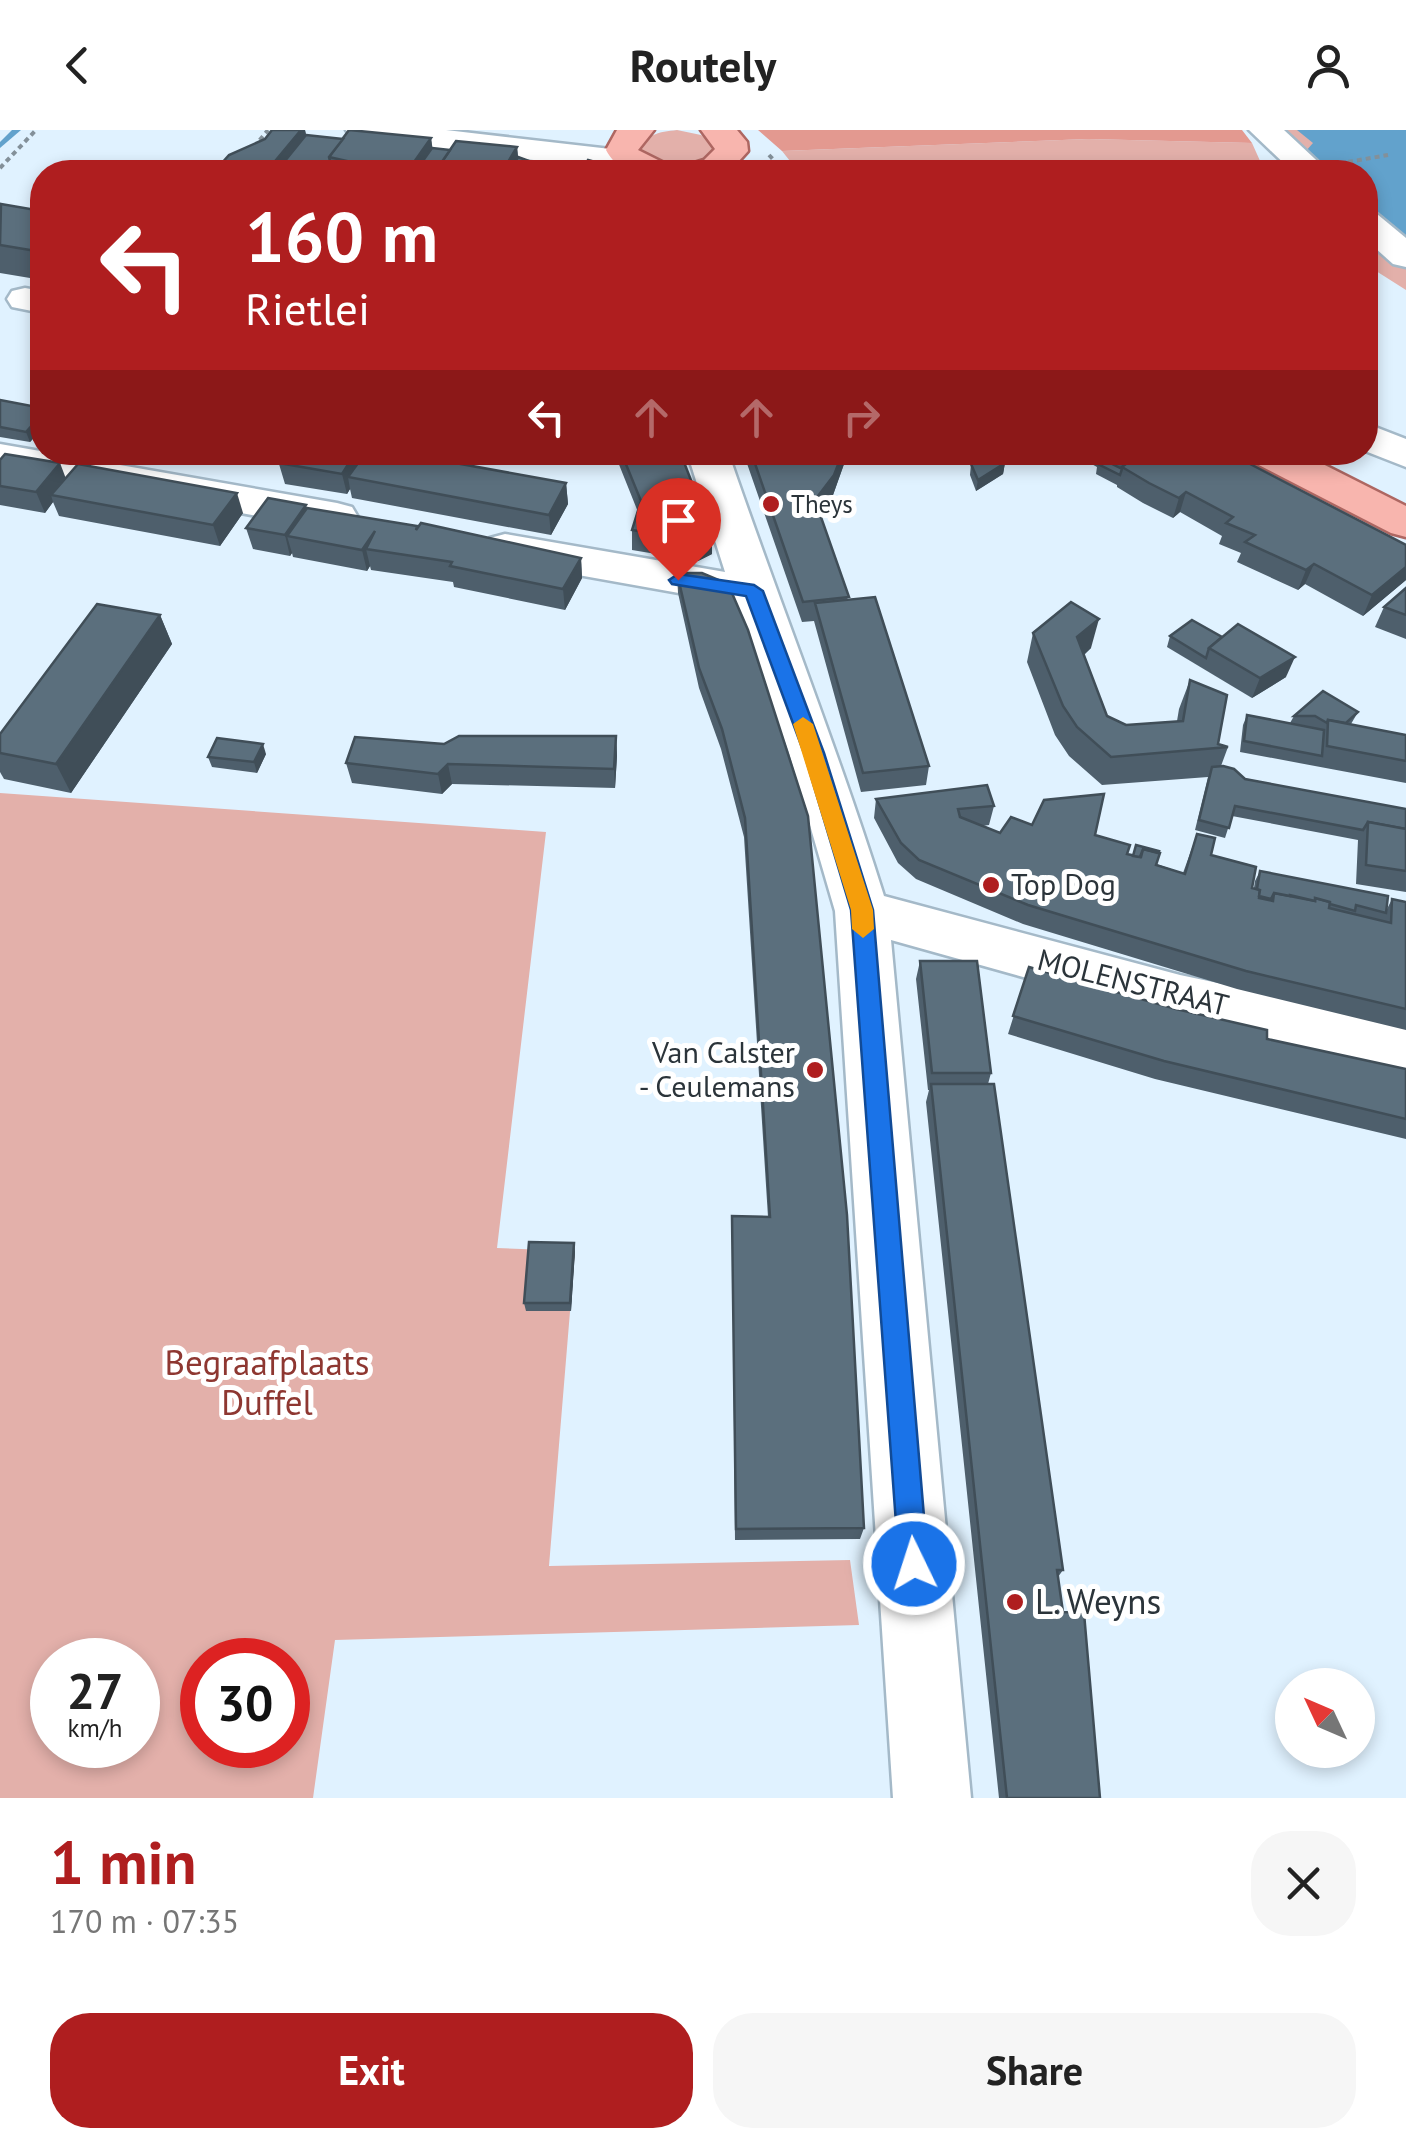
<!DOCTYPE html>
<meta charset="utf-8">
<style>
:root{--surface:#fff;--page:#f6f6f6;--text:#222;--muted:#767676;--accent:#af1e1f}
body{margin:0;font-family:"PT Sans",sans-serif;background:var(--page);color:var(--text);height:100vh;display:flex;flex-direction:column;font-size:38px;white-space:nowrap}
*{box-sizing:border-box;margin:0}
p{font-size:32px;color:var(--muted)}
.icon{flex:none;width:55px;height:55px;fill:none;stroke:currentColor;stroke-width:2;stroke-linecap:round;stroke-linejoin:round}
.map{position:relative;height:1668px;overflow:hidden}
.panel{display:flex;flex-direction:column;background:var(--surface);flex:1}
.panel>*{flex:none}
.top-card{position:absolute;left:30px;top:30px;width:1348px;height:305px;border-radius:40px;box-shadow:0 5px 15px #0003;background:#af1e1f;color:#fff;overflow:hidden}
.needle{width:65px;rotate:314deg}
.buttons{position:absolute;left:1275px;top:1538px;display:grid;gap:20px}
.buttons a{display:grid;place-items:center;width:100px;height:100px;border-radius:50%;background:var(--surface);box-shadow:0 5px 15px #0003;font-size:50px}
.speed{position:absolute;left:30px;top:1508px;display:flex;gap:20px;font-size:50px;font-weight:700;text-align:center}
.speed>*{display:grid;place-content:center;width:130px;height:130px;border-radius:50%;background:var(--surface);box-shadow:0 5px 15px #0003;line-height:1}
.speed small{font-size:25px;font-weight:400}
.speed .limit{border:15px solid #d22;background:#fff;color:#111}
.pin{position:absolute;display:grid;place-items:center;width:85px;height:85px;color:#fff;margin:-102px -42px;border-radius:50% 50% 50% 0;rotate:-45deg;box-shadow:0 0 10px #0007}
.pin .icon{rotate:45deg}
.me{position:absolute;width:110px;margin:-55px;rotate:356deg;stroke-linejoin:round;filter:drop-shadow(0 0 8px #0008)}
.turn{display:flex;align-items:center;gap:35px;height:210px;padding:0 50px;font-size:45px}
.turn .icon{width:130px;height:130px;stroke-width:2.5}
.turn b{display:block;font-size:70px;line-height:85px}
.lanes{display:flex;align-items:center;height:95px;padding:0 50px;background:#0003;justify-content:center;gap:50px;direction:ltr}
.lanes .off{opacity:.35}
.round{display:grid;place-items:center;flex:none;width:105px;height:105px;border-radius:40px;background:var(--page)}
.overview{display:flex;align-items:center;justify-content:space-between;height:170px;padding:0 50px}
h1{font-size:60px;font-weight:700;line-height:75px;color:var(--accent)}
.button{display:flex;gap:20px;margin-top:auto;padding:20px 50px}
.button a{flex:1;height:115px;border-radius:40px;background:var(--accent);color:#fff;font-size:40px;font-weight:700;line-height:115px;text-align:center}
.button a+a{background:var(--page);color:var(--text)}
header{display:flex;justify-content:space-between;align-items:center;height:130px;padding:0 50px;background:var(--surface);font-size:45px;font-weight:700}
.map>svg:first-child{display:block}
.green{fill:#e3b0aa;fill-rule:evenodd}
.forest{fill:#e39990}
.water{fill:#62a2cc}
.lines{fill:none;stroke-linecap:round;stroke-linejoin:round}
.stream{fill:#62a2cc;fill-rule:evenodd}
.minor-casing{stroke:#a4b9c8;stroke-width:5}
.major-casing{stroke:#ae6762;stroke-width:5}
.path{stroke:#839099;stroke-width:4;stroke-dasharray:5 4;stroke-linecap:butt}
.minor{fill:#fff;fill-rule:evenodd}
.major{fill:#f8b5ae;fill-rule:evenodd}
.wall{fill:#4e5f6c}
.shaded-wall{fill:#404e58}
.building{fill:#5b6f7d;stroke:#404e58;stroke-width:2.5}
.route{fill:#1a73e8;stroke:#114b97;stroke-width:2.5}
.slow{fill:#f59e0b}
.poi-dot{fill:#af1e1f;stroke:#fff;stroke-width:4}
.labels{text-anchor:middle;stroke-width:10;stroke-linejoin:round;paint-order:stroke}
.far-poi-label{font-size:25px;fill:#2b343a;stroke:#fff;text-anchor:start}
.poi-label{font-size:30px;fill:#2b343a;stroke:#fff;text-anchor:start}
.street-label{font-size:30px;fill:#2b343a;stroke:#fff}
.near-park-label{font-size:35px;fill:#8e3731;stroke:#fff}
.near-poi-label{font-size:35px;fill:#2b343a;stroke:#fff;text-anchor:start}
</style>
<header><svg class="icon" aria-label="back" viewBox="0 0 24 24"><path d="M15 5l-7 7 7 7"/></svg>Routely<svg class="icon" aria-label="person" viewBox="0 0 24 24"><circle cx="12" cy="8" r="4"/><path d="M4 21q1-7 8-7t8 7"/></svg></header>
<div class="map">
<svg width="1406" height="1668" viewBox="0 0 1406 1668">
<rect width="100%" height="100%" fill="#e0f2ff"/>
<g class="green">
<path d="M677 0 701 5 715 15 712 28C681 44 666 37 636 21 647 4 658 2 677 0Z"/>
<polygon points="1284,0 1338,0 1406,64 1406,160 1365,134 1365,42 1302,42"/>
<polygon points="1088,9 1252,13 1265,42 877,42 862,35 798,41 782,21"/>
<path d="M0 663 546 702 497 1118 575 1121 549 1436 850 1430 859 1495 335 1510 313 1668H0ZM52 1530H138V1615H52ZM202 1530H288V1615H202Z"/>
</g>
<polygon class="forest" points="758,0 1242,0 1252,13 1088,9 782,21"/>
<polygon class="water" points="1297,0 1406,0 1406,108 1365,74 1365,42 1330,42 1306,21 1313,13"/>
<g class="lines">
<polygon class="stream" points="12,0 21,0 0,18 0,12"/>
<defs>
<g id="minor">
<polygon points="346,0 446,0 628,21 640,24 645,31 640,38 628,41 362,10 351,7"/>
<polygon points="1249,0 1284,0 1329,42 1293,42"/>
<polygon points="1365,81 1377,84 1406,108 1406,137 1393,134 1365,109"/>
<polygon points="25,158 42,161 42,183 12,177 7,169 12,161"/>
<polygon points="1365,293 1406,309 1406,337 1365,321"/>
<polygon points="0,314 337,373 352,377 358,387 352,397 337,401 0,338"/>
<path d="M687 322H728C779 471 837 616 884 766L1180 845 1406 893V941L1180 891 891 810 971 1668H893L835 781 789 623 735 473 505 432 490 428 483 418 490 408 505 404 725 442Z"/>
</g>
<g id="major">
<path d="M617 0H654L638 20 668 35 672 42C643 42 621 48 606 20Z"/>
<polygon points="701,0 737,0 747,12 748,21 729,42 684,42 688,35 704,30 715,19"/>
<polygon points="1246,322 1299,322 1406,376 1406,407 1391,403 1251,331"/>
</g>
</defs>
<use href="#minor" class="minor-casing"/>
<use href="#major" class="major-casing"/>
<g class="path">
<polyline points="254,17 268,0"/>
<polyline points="769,25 785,42"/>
<polyline points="1348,32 1388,25"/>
<polyline points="0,38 36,0"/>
</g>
<use href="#minor" class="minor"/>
<use href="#major" class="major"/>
</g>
<g class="wall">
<polygon points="272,0 305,0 306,5 343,9 431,8 432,18 450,20 517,17 518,27 537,34 610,42 214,42 265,9"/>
<polygon points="0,75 42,81 42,150 0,143"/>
<polygon points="0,270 42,278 42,299 30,312 0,307"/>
<polygon points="220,322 445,322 446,327 443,331 566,353 568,374 551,405 352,368 350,359 347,364 285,354 279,334 221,324"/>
<polygon points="614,322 680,322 712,404 712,424 698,431 632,420 632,400 638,382"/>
<polygon points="743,322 845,322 844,334 833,365 820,383 848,470 929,636 926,655 861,662 814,491 802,492"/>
<polygon points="1070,322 1227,322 1406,415 1406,450 1363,486 1305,454 1298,460 1237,432 1241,423 1219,414 1222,406 1180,382 1173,388 1143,373 1117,357 1117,355 1096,344 1097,337"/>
<polygon points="0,330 66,348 243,383 220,416 59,386 53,372 45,383 0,375"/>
<polygon points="1005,333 1003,344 976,361 970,345 971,334"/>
<polygon points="307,378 581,428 582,448 565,480 454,457 453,452 371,440 370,436 367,441 293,427 292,423 290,426 253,419 246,398"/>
<polygon points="677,443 728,454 864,1398 860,1409 735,1410 732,1086 768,1087 744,707 721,619 699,558 678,463"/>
<polygon points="1406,458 1406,509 1375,497 1384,477"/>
<polygon points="160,485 172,514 71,663 4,649 0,642 0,604"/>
<polygon points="1192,490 1286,547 1252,568 1167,517 1170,506"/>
<polygon points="1033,503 1091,518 1084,525 1107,586 1126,595 1177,591 1179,579 1190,550 1218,614 1228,617 1221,636 1245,649 1406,679 1406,762 1356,754 1358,710 1232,686 1225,708 1195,700 1208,647 1102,655 1069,626 1055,605 1027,532"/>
<polygon points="1358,582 1351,594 1406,605 1406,653 1240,622 1243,595 1247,585 1290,593 1294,586"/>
<polygon points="616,606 617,626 615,658 452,654 442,664 352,653 346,633 444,614"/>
<polygon points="266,624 257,643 212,637 208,627"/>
<polygon points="876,669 994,676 989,695 982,696 1000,703 1032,695 1095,705 1127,724 1183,743 1197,704 1211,725 1252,758 1254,758 1255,751 1260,741 1387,779 1392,769 1406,772 1406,900 1237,859 1023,794 916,749 898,733 874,688"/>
<polygon points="920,831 991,943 988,954 1063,1440 1058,1447 1063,1482 1100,1668 999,1668 926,972 929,960 928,960 916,849"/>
<polygon points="1029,837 1176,879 1267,909 1406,939 1406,1009 1155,949 1008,904"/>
<polygon points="575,1121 571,1181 526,1181 524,1173"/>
</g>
<g class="shaded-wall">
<polygon points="301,0 305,0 308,15 288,42 266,42"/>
<polygon points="431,8 434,28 424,42 407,42"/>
<polygon points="517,17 519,37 516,42 502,42"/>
<polygon points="316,33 318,42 309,42"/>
<polygon points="42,284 42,299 30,312 26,302"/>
<polygon points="356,322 374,322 348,347 350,359 347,364 342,344"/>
<polygon points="432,322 445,322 446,327 432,349 428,328"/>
<polygon points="843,322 845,322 844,334 833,365 814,390 815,370"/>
<polygon points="60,333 68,354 51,365 53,372 45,383 36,362"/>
<polygon points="1005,333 1003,344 976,361 978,350"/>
<polygon points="566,353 568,374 551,405 549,385"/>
<polygon points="1186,362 1180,382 1173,388 1179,368"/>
<polygon points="237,363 243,383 220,416 213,395"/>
<polygon points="306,375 311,395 287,406 292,423 290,426 285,405"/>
<polygon points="375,401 366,419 370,436 367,441 362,420"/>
<polygon points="712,404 712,424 698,431 697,411"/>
<polygon points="581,428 582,448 565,480 563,459"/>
<polygon points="1314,434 1305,454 1298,460 1306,440"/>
<polygon points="1406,437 1406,450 1363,486 1372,465"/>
<polygon points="160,485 172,514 71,663 56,634"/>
<polygon points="1099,489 1091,518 1070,537 1077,507"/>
<polygon points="1295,527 1286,547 1252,568 1260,548"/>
<polygon points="616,606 617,626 615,658 614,639"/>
<polygon points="263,614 266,624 257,643 254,632"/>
<polygon points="448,634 452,654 442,664 438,644"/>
<polygon points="574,1113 575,1121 571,1181 570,1173"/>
</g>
<g class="building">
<polygon points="272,0 301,0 266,42 214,42 229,25 265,9"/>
<polygon points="349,0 431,8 407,42 395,41 380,42 381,40 368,39 365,42 352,42 360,34 329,27"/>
<polygon points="306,5 343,9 329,27 331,35 316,33 309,42 287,40 285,42 276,42"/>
<polygon points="456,11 517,17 502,42 474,42 478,36 460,34 454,42 435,42"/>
<polygon points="432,18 450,20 435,42 415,42"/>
<polygon points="518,27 537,34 583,39 581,42 509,42"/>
<polygon points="588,30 610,36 610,42 581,42"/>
<polygon points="1,74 42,81 42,122 0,115"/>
<polygon points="0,270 42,278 42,284 26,302 0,297"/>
<polygon points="287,322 356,322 342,344 279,333"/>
<polygon points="366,322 432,322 428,328 566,353 549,385 348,347"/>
<polygon points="621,322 680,322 712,404 697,411 632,400 641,371"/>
<polygon points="751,322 843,322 834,345 815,370 849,467 803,472"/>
<polygon points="1113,322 1227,322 1406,415 1406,437 1372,465 1314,434 1306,440 1245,412 1255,405 1226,393 1233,387 1186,362 1179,368 1149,353 1122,337 1130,331"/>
<polygon points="5,324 60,333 36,362 0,356 0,330"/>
<polygon points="988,324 1005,333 978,350 971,334"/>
<polygon points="1104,330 1122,339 1120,345 1098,334"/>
<polygon points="78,334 237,363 213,395 51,365"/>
<polygon points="268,368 306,375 285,405 246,398"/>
<polygon points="307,378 417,396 416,400 421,393 581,428 563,459 450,436 452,432 366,419 375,401 362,420 287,406"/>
<polygon points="677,443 702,443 728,454 748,500 808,686 847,1085 864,1398 736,1399 732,1086 770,1087 745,688 722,599 699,538"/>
<polygon points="1406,458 1406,485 1384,477"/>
<polygon points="875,467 929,636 863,643 815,473"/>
<polygon points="1071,472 1099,489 1077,507 1107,586 1126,595 1183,591 1190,550 1227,565 1218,614 1228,617 1111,627 1077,597 1063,576 1033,503"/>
<polygon points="97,474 160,485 56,634 0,623 0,604"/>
<polygon points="1192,490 1222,507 1209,518 1206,528 1170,506"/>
<polygon points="1238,494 1295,527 1260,548 1209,518"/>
<polygon points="1323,561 1358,582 1346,593 1328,590 1327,593 1315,586 1294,586"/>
<polygon points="1247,585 1324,600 1322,626 1244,611"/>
<polygon points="1328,590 1406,605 1406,631 1327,616"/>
<polygon points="459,606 616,606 614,639 448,634 438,644 346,633 355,607 444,614"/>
<polygon points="217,608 263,614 254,632 208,627"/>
<polygon points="1223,636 1234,639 1245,649 1406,679 1406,699 1368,692 1363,700 1235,676 1229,698 1199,690 1212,637"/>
<polygon points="987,655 994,676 958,679 960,687 1000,703 1011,687 1032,695 1044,670 1104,664 1095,705 1130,715 1127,724 1141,727 1143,719 1160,723 1156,735 1185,744 1197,704 1215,708 1211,725 1256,737 1252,758 1260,760 1259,768 1273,771 1274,763 1315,771 1315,768 1330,772 1329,778 1391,793 1392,769 1406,772 1406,879 1246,841 1028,775 919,730 901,713 876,669"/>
<polygon points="1368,692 1406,699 1406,741 1366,735"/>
<polygon points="1136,715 1159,721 1158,723 1143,719 1140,727 1133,726"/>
<polygon points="1260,741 1388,766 1386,783 1356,775 1355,781 1330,774 1330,772 1315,768 1315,771 1290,765 1290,766 1274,763 1271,769 1259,766 1260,760 1257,759"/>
<polygon points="920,831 977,831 991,943 932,943"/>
<polygon points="1029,837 1176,879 1267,900 1267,909 1406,939 1406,989 1164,931 1013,886"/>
<polygon points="931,954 994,954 1063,1440 1057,1440 1063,1482 1084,1483 1100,1668 1007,1668"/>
<polygon points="529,1112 574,1113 570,1173 524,1173"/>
</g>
<polygon class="route" points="678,444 754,455 763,461 824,623 873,780 928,1434 924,1445 914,1449 903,1445 899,1434 851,780 804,623 746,466 672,454 669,450"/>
<polygon class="slow" points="803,587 813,594 873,780 874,799 863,808 852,799 851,780 793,594"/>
<g class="poi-dot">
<circle cx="771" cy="374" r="10"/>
<circle cx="991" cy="755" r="10"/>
<circle cx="815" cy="940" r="10"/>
<circle cx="1015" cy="1472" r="10"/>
</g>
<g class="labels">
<g class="far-poi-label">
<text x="791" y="383">Theys</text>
</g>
<g class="poi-label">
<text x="1011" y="765">Top Dog</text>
<text x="795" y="933" text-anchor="end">Van Calster<tspan x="795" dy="34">- Ceulemans</tspan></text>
</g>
<g class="street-label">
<text transform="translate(1133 853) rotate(14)" y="10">MOLENSTRAAT</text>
</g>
<g class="near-park-label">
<text x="267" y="1245">Begraafplaats<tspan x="267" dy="40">Duffel</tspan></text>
</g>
<g class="near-poi-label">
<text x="1035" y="1484">L. Weyns</text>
</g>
</g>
</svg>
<div class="buttons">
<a><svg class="needle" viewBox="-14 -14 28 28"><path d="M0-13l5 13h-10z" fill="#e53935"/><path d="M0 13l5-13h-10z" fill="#767676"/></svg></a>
</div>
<div class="speed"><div>27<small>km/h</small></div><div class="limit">30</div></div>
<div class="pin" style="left:678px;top:450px;background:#d93025"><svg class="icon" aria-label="arrive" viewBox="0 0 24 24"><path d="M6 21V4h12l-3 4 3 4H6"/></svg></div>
<svg class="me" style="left:914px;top:1434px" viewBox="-20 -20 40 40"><circle r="17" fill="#1a73e8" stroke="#fff" stroke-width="3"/><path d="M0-11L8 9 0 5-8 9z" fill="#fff"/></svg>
<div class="top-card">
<div class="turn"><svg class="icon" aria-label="left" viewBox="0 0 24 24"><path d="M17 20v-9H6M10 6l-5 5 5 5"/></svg><div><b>160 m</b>Rietlei</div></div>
<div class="lanes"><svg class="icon" aria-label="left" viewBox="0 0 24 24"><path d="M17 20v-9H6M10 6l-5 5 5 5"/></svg><svg class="icon off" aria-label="ahead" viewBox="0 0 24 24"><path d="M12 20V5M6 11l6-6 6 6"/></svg><svg class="icon off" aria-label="ahead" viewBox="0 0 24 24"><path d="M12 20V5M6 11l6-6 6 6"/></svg><svg class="icon off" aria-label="right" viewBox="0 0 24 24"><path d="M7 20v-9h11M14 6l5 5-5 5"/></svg></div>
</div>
</div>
<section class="panel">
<div class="overview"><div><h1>1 min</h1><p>170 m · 07:35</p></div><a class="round"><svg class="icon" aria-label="close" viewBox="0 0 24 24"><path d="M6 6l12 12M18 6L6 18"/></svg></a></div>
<div class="button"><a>Exit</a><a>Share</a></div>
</section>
